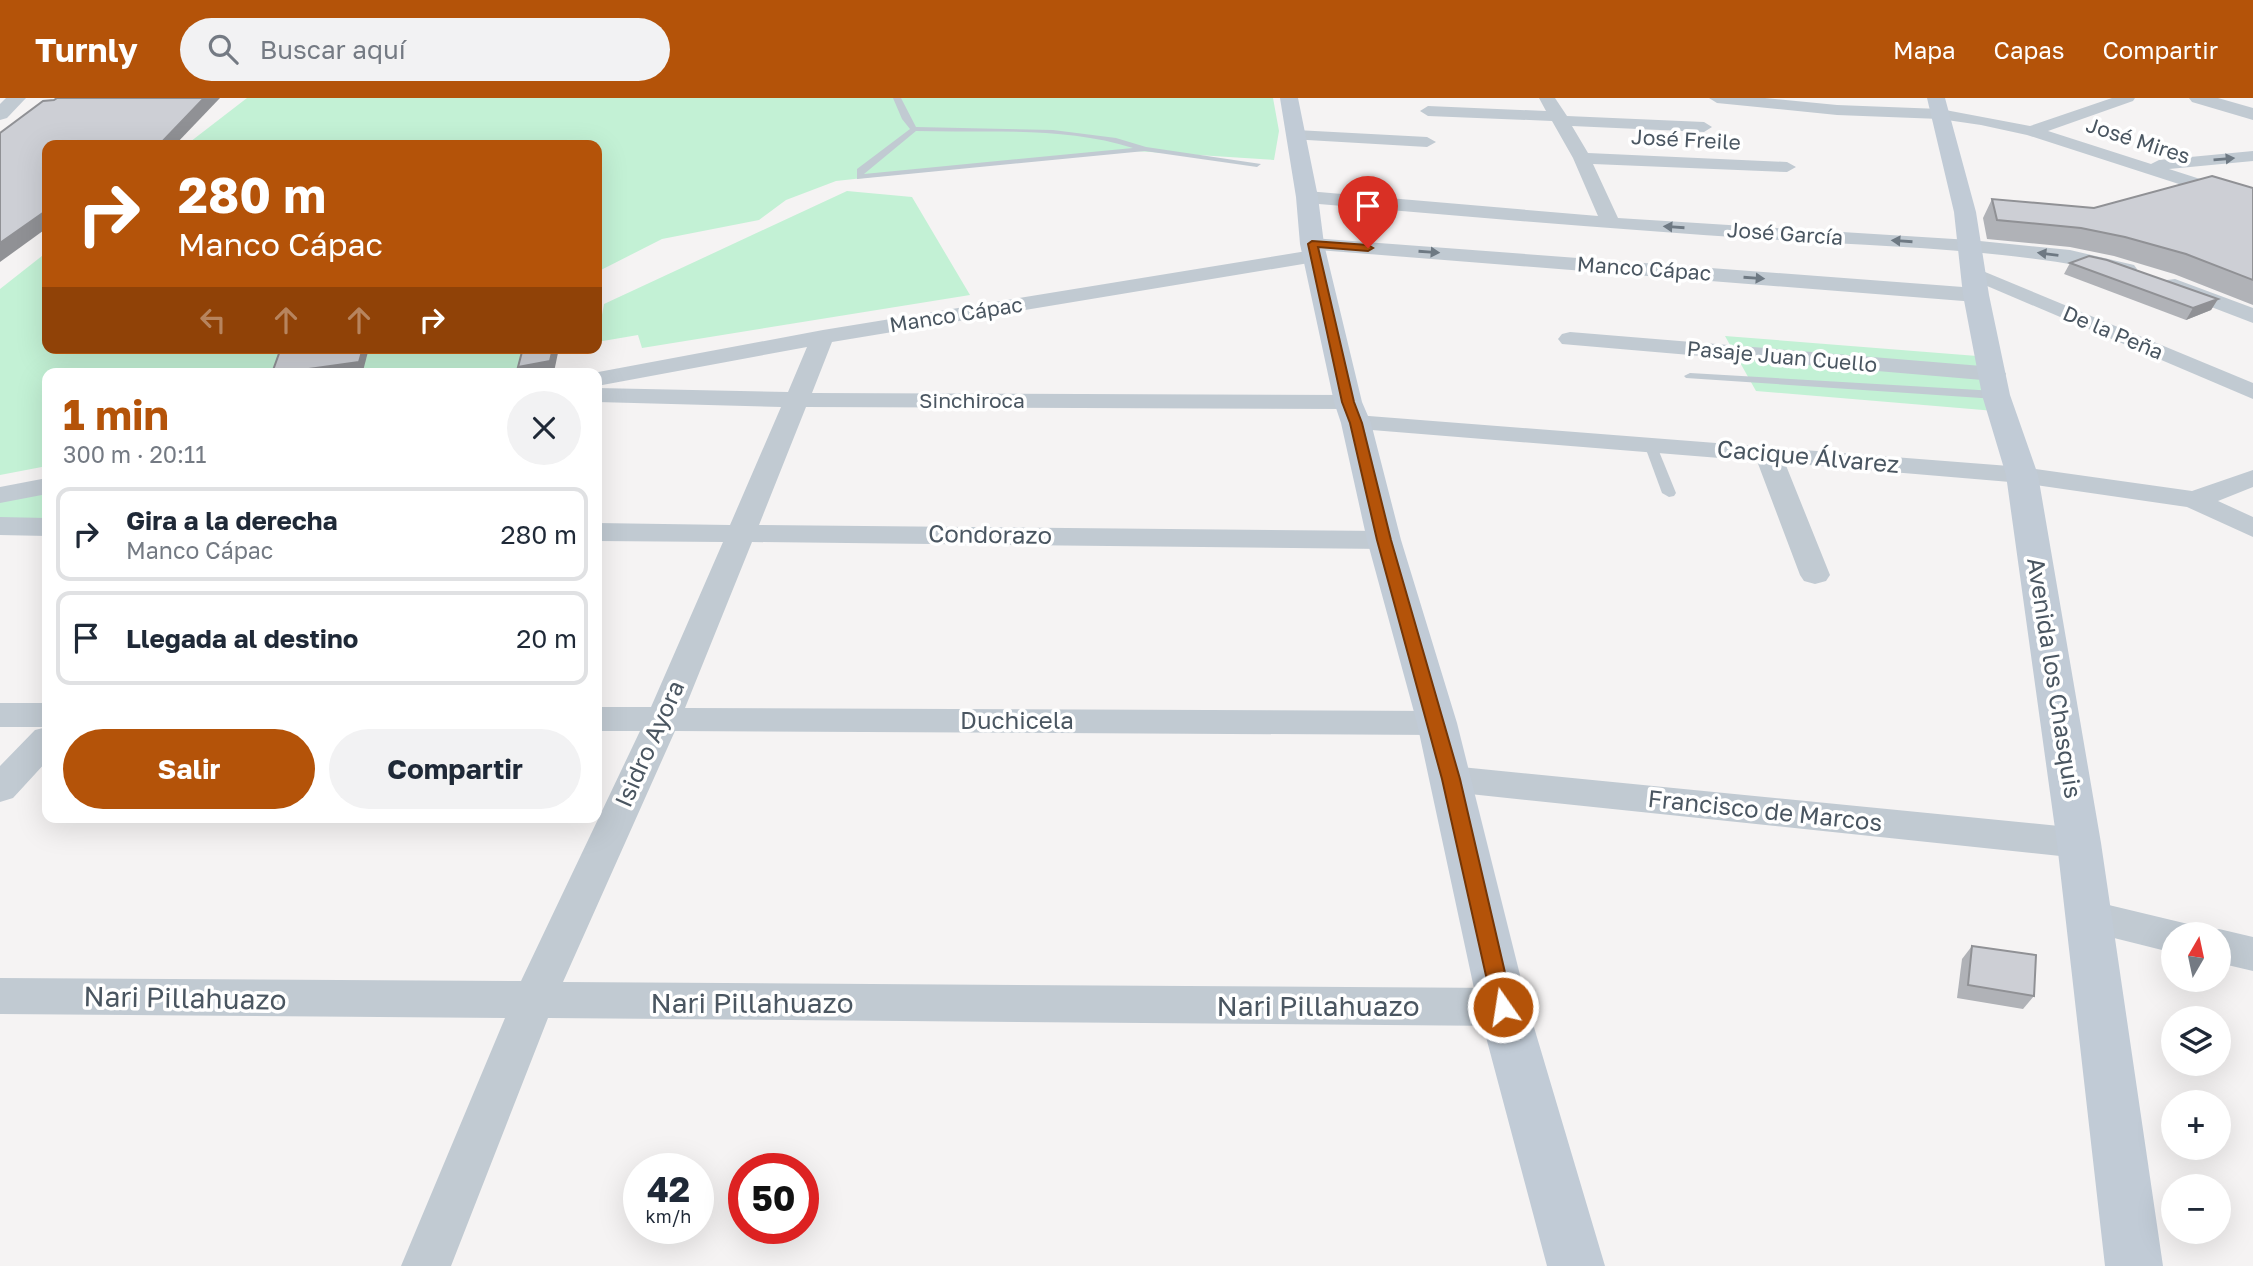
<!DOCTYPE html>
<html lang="es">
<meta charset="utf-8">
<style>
:root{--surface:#fff;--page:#f2f2f3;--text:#1f2937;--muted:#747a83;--line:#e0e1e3;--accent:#b45309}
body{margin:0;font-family:"Golos Text",sans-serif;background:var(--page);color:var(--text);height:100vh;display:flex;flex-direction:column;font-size:26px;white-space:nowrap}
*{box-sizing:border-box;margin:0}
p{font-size:23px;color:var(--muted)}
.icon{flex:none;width:38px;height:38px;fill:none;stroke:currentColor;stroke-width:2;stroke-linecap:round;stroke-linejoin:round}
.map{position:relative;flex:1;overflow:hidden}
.sheet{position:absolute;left:42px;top:270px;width:560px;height:455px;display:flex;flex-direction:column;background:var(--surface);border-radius:14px;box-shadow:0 7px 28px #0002}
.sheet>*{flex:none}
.banner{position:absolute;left:42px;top:42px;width:560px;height:214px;border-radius:14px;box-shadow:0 7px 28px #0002;background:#b45309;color:#fff;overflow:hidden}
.needle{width:46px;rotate:9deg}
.tools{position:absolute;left:2161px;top:824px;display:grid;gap:14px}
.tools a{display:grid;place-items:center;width:70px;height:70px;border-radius:50%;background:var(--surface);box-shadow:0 7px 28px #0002;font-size:35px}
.speed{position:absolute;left:623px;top:1055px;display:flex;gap:14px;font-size:35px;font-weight:700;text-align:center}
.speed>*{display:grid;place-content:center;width:91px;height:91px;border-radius:50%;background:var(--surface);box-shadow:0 7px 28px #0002;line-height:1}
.speed small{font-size:18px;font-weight:400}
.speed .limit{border:10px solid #d22;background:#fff;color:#111}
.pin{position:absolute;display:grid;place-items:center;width:60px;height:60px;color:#fff;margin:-72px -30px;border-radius:50% 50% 50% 0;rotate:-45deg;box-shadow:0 0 7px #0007}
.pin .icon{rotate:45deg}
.me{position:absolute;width:77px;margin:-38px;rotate:347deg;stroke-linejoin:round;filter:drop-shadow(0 0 5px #0008)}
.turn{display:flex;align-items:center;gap:24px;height:147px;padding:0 21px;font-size:32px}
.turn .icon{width:91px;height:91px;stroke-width:2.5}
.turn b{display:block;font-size:49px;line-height:60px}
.lanes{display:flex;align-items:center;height:66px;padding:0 21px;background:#0003;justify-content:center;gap:35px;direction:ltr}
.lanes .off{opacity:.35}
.round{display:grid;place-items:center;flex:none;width:74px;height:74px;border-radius:37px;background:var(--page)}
.head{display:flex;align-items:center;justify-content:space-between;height:119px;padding:0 21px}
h1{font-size:42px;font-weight:700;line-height:52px;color:var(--accent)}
.button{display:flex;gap:14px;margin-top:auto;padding:14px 21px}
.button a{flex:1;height:80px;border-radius:42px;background:var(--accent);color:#fff;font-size:28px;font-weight:700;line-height:80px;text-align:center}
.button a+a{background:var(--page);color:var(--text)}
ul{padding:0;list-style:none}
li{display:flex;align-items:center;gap:21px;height:94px;margin:0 14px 10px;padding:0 7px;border:4px solid var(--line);border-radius:14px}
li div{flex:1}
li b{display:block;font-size:26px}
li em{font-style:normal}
header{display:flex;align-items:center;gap:42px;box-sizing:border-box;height:98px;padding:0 35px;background:var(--accent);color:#fff}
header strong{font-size:33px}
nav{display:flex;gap:38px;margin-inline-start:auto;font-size:24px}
.search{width:490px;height:63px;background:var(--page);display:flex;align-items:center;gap:18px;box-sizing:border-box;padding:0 24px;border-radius:38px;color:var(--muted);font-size:26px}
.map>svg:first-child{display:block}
.green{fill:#c3f1d5}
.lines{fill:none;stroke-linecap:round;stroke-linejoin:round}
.service{fill:#c1cad2;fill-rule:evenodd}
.minor{fill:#c1cad2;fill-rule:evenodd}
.tertiary{fill:#c1cad2;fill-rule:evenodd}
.secondary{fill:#c1cbd6;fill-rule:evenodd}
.wall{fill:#b0b2b7}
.shaded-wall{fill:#909195}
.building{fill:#cdcfd5;stroke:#909195;stroke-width:2}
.oneway{fill:#6e7983}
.route{fill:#b45309;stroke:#753606;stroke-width:2}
.labels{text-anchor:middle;stroke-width:7;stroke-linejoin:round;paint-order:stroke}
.far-street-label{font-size:21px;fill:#4a5661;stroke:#fff}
.street-label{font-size:24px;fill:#4a5661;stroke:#fff}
.near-street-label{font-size:28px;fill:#4a5661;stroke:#fff}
</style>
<header>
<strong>Turnly</strong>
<div class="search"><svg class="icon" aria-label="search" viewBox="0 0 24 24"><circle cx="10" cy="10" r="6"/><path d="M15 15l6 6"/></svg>Buscar aquí</div>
<nav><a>Mapa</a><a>Capas</a><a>Compartir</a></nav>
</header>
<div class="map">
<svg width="2253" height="1168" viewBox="0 0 2253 1168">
<rect width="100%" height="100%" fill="#f5f3f3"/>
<g class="green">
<polygon points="247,0 1273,0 1279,33 1274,62 1119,52 836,83 786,102 759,122 662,141 597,174 597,47 186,47"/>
<polygon points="847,93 912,99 970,197 642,250 638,237 597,244 604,206"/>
<polygon points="47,154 47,250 555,250 553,256 519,275 47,275 47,368 0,377 0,191"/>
<polygon points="1725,238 1977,258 1995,313 1756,293"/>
<polygon points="47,392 47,423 0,422 0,401"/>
</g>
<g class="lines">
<g class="service">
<path d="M893 0H901L916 29 1053 32 1116 40 1146 49 1261 66 1257 69 1145 53 857 81V71L910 31 902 21ZM916 33C987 35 1064 28 1133 50L864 76Z"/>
<polygon points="1690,275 1996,293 2002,297 1996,301 1686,280 1684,278"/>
<polygon points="1650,342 1656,346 1676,395 1674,398 1669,399 1662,395 1644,346"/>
</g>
<g class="minor">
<path d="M1539 0H1555L1567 18 1704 24 1712 29 1704 34 1572 28 1588 55 1787 64 1796 69 1787 74 1593 66 1618 120 1970 142 2070 152 2134 167 2137 171 2134 175 2127 177C2008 150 1884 149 1763 141 1611 131 1459 118 1307 105L1298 99 1307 93 1598 118 1573 60 1552 23 1428 18 1420 13 1428 8 1546 13Z"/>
<polygon points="1709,0 1765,0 1837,7 1940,11 2030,28 2112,0 2135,0 2133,3 2048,33 2151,66 2159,62 2253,53 2253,63 2169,71 2253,98 2253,110 2027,37 1981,27 1940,21 1837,17 1717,5"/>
<polygon points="1296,32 1427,39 1436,44 1427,49 1290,41 1288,37"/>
<polygon points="1312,140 1976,190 1984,192 1987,197 1984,202 1976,204 1318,152 1325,158 1322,162 1315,164 832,244 812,295 1348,297 1357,299 1360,304 1357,309 1348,311 806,309 759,427 1384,433 1394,436 1399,442 1394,448 1384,451 752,444 685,610 1437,613 1449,617 1454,625 1449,633 1437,637 675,633 563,884 1503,890 1518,896 1524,909 1518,922 1503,928 548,920 451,1168 401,1168 505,920 0,916 0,880 521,883 640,633 597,633 597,609 651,609 723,444 597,443 597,425 730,427 781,309 597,304 597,290 788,294 807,249 597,288 597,275 593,275 823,232 1313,152 1305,150 1302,146 1305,142"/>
<polygon points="1973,169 2253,285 2253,301 1966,179 1962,175 1966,171"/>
<polygon points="2175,181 2253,210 2253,225 2167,192 2164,187 2167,182"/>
<polygon points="1570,234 1994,269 2003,271 2006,276 2003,281 1994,283 1562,246 1558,241 1562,236"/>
<polygon points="1356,317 2022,369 2192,393 2253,372 2253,389 2218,403 2253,419 2253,439 2187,409 2022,385 1785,365 1830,477 1826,483 1815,486 1804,483 1800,477 1757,363 1347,330 1343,325 1347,320"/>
<polygon points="47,380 47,396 0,405 0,389"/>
<polygon points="0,419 47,420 47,438 0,437"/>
<polygon points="0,605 47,605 47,663 13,700 0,704 0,668 35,632 47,629 0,629"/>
<polygon points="1451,668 2079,730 2092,735 2098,745 2092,755 2079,760 1451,694 1438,690 1433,681 1438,672"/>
<polygon points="2088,802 2188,826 2194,836 2174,836 2174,855 2074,830 2068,818 2074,806"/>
<polygon points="2219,831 2253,839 2253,873 2219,865 2219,836 2204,836"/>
</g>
<g class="tertiary">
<polygon points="6,0 26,0 7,20 0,22 0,6"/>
<polygon points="2189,0 2218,0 2253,10 2253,22 2192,4"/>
</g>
<g class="secondary">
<polygon points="1280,0 1298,0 1318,99 1324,146 1362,304 1371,325 1401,442 1457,625 1528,909 1605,1168 1547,1168 1478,909 1417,625 1367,442 1341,325 1334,304 1300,146 1296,99"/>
<polygon points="1927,0 1945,0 1976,114 1989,197 2010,297 2038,377 2101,745 2163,1168 2105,1168 2057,745 2006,377 1982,297 1963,197 1954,114"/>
</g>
</g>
<g class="wall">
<polygon points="2253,90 2253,207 2174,176 2114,158 2070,149 1987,141 1983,120 1992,101 2094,110"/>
<polygon points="2070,165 2218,201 2211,212 2186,222 2064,176"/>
<polygon points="1972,848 2034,898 2023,911 1957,900 1962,861"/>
</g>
<g class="shaded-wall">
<polygon points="204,0 220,0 175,47 159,47"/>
<polygon points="47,112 47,130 0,164 0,145"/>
<polygon points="2218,201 2211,212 2186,222 2193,210"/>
<polygon points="363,250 369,250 363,273 346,275 280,275"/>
<polygon points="553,250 559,250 554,274 520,275 518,269"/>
</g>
<g class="building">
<polygon points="57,0 204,0 159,47 47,47 47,112 0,145 0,35 43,3 54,2"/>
<polygon points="2212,78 2253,90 2253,182 2186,156 2125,139 2081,130 1997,122 1992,101 2094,110"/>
<polygon points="2089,158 2107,162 2218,201 2193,210 2070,165"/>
<polygon points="281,250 363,250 359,264 280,275 272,275"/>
<polygon points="523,250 553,250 550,263 518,269"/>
<polygon points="1972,848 2036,857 2034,898 1968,887"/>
</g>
<defs><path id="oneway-solid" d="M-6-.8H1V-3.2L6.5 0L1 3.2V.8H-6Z" transform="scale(1.75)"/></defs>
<g class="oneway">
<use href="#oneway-solid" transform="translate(2224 61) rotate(-5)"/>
<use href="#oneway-solid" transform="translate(1674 129) rotate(-176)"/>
<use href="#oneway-solid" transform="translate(1902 143) rotate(-176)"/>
<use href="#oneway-solid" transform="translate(1429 154) rotate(4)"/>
<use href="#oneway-solid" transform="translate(2048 156) rotate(-173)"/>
<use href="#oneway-solid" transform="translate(1754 180) rotate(4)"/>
</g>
<polygon class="route" points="1312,143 1368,147 1373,150 1368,153 1318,149 1354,304 1362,325 1391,442 1460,681 1513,909 1510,916 1503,918 1496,916 1493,909 1442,681 1377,442 1350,325 1342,304 1308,146"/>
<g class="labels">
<g class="far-street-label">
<text transform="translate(1686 42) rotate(3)" y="7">José Freile</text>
<text transform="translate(2138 43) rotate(18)" y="7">José Mires</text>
<text transform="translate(1785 136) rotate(4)" y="7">José García</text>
<text transform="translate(1644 171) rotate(4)" y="7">Manco Cápac</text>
<text transform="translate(956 217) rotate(-9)" y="7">Manco Cápac</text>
<text transform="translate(2113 235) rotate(23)" y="7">De la Peña</text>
<text transform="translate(1782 259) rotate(5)" y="7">Pasaje Juan Cuello</text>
<text x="972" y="310">Sinchiroca</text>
</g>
<g class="street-label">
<text transform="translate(1808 359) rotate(5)" y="8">Cacique Álvarez</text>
<text transform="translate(990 437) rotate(1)" y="8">Condorazo</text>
<text transform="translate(2054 580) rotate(81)" y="8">Avenida los Chasquis</text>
<text x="1017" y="631">Duchicela</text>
<text transform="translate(650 646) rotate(-66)" y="8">Isidro Ayora</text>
<text transform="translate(1765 713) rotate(6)" y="8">Francisco de Marcos</text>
</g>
<g class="near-street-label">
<text transform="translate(185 900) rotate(1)" y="10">Nari Pillahuazo</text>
<text x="752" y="915">Nari Pillahuazo</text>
<text x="1318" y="918">Nari Pillahuazo</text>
</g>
</g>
</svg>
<div class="tools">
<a><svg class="needle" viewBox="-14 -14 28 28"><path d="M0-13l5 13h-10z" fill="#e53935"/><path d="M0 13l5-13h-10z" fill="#747a83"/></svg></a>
<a><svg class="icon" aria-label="layers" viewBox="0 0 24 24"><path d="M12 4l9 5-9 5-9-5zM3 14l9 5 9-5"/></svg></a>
<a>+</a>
<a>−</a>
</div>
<div class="speed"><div>42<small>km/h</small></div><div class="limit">50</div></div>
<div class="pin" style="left:1368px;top:150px;background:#d93025"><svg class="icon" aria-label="arrive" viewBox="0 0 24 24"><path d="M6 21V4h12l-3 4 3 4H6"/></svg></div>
<svg class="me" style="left:1503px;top:909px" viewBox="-20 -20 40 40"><circle r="17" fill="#b45309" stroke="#fff" stroke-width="3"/><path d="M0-11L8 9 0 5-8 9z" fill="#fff"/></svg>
<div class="banner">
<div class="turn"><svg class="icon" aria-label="right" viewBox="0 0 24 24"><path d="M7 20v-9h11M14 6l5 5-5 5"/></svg><div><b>280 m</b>Manco Cápac</div></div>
<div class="lanes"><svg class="icon off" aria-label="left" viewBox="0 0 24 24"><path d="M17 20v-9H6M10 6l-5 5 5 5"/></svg><svg class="icon off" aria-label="ahead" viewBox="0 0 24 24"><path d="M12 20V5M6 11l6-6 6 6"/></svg><svg class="icon off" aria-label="ahead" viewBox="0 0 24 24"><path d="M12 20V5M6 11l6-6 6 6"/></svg><svg class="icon" aria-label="right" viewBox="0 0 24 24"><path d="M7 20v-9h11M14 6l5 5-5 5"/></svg></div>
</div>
<section class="sheet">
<div class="head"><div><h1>1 min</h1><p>300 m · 20:11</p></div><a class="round"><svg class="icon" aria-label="close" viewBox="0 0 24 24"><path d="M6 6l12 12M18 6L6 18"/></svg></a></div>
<ul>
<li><svg class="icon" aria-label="right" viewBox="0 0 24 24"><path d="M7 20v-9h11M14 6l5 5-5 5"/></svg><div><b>Gira a la derecha</b><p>Manco Cápac</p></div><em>280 m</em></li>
<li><svg class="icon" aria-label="arrive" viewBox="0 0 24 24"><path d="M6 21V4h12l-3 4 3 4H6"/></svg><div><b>Llegada al destino</b></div><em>20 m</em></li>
</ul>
<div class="button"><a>Salir</a><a>Compartir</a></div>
</section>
</div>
